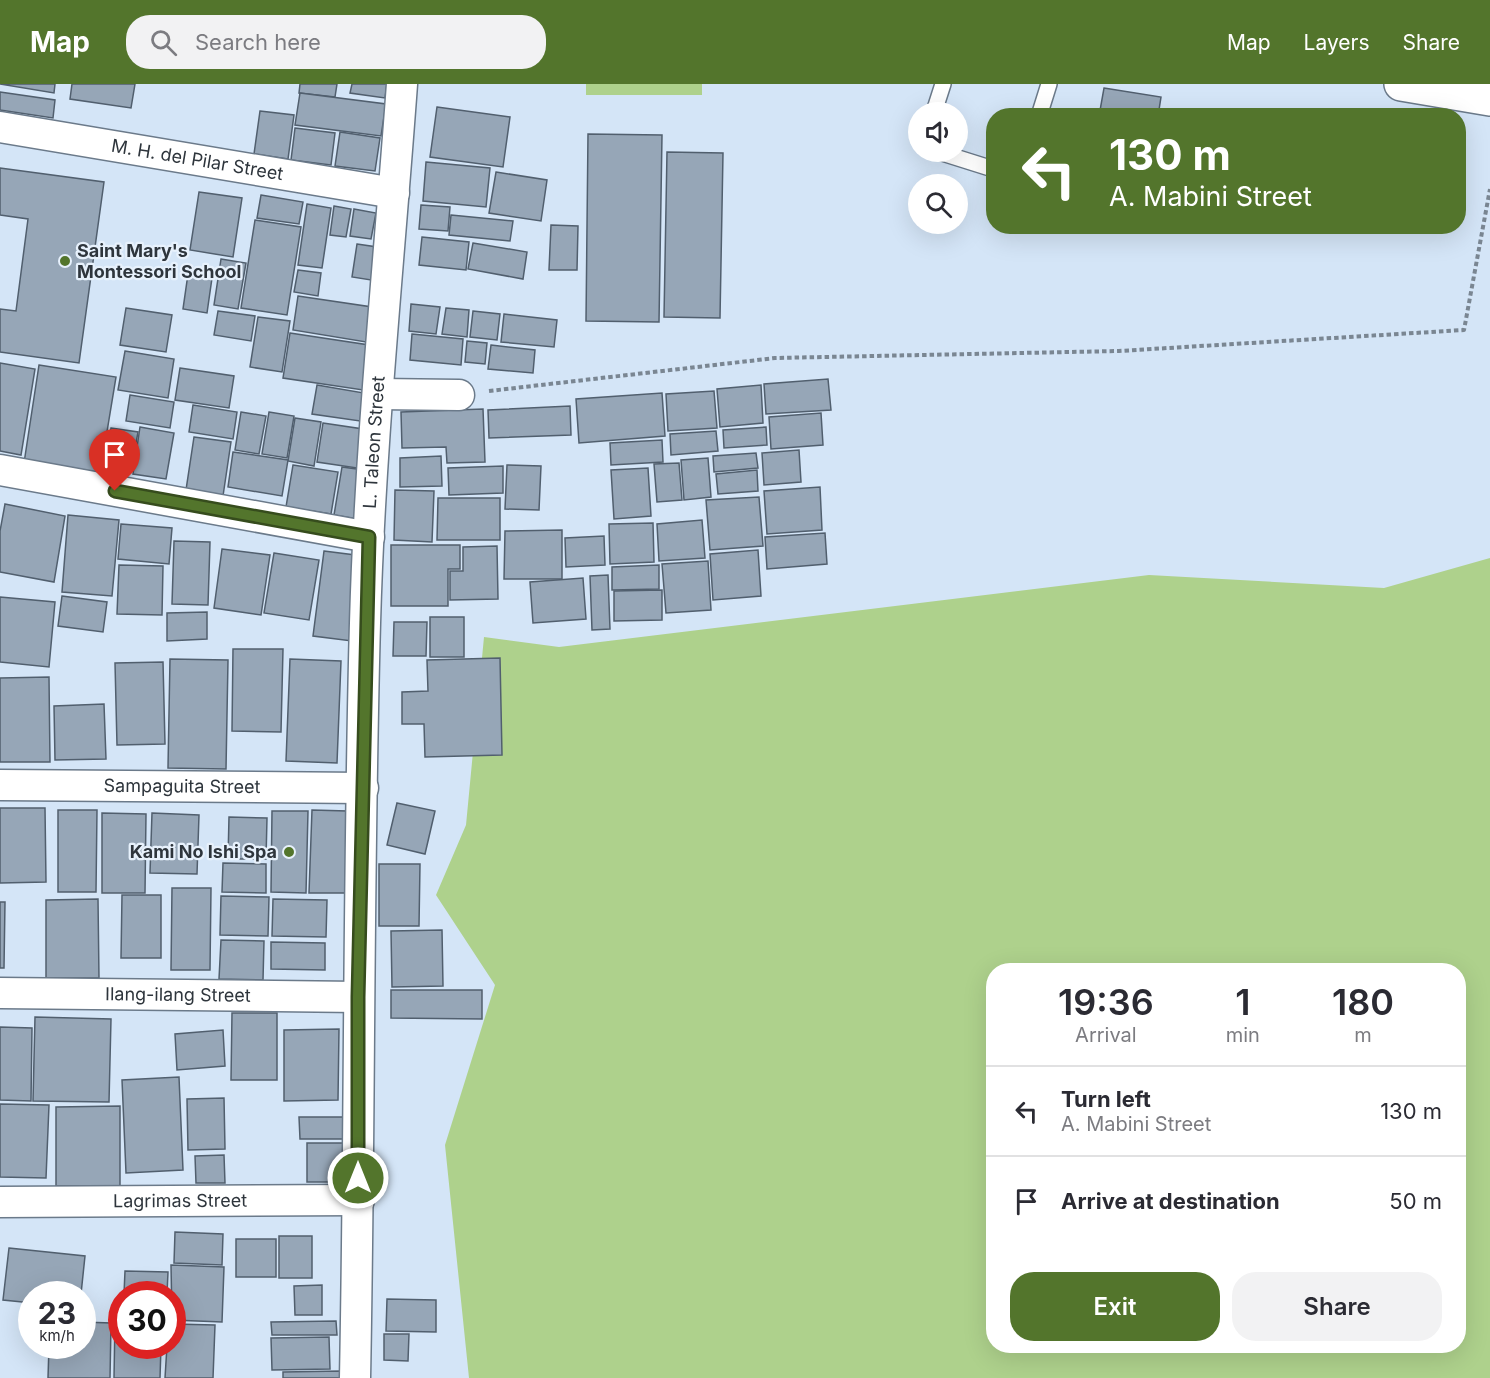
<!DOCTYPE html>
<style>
:root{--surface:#fff;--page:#f2f2f3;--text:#2b2b33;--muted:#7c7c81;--line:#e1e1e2;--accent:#53752c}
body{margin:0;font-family:Inter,sans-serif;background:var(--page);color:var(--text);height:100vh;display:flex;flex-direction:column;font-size:22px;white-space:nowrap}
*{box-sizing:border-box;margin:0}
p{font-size:20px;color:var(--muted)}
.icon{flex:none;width:33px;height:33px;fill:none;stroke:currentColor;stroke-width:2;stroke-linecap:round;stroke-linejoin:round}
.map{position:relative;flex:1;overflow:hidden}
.sheet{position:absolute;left:986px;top:879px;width:480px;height:390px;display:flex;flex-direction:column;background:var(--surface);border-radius:24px;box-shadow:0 6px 24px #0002}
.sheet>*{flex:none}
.banner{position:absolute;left:986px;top:24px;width:480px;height:126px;border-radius:24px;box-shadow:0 6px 24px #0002;background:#53752c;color:#fff;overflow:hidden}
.tools{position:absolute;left:908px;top:18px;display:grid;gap:12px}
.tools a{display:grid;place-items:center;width:60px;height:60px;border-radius:50%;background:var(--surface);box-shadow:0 6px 24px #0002;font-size:30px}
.speed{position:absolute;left:18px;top:1197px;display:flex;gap:12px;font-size:30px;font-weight:700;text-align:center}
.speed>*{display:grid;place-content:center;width:78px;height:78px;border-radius:50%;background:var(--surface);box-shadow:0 6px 24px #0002;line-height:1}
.speed small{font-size:15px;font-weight:400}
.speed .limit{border:9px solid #d22;background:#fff;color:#111}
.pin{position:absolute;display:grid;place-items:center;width:51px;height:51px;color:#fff;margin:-62px -26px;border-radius:50% 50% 50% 0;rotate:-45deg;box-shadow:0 0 6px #0007}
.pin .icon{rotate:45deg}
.me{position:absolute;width:66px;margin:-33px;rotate:0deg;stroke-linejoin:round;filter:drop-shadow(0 0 4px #0008)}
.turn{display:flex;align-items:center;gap:21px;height:126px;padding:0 24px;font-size:27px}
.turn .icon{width:78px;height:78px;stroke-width:2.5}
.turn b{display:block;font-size:42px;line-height:51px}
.eta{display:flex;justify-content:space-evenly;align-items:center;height:102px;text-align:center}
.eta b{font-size:36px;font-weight:600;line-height:42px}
.cta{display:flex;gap:12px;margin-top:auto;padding:12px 24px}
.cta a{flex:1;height:69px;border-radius:24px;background:var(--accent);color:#fff;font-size:24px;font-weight:600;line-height:69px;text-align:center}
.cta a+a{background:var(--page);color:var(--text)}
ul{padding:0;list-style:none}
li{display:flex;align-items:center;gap:18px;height:90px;padding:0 24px;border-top:2px solid var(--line)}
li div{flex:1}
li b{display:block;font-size:22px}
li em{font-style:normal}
header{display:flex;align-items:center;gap:36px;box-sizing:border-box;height:84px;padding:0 30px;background:var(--accent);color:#fff}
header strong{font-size:28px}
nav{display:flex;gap:33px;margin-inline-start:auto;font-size:21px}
.search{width:420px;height:54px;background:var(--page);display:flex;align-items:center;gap:15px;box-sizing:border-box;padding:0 21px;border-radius:24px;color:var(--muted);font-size:22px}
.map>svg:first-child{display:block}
.green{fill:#aed18c;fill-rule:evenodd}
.building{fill:#96a6b7;stroke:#515f6e;stroke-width:1.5}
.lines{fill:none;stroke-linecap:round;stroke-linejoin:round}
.lane-casing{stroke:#6b7a8a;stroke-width:18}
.street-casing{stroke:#6b7a8a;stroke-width:33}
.secondary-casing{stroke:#6b7a8a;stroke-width:36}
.path{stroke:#7a8692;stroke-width:4;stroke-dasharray:4.5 3;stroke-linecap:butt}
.lane{stroke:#fff;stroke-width:15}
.street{stroke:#fff;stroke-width:30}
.secondary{stroke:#fff;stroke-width:33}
.route-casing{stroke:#364c1d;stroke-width:15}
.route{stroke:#53752c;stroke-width:10}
.poi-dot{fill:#53752c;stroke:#e7f1fc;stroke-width:2}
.labels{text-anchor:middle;stroke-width:4.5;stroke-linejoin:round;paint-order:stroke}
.street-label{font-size:18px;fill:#2e353c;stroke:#e7f1fc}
.poi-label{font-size:18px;font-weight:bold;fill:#2e353c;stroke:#e7f1fc;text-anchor:start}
</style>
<header>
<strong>Map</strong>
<div class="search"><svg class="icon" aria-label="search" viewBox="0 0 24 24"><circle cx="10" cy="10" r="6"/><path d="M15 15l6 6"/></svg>Search here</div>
<nav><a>Map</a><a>Layers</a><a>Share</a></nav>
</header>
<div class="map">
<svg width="1490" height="1294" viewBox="0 0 1490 1294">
<rect width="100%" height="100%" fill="#d4e5f7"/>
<g class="green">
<rect x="586" y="0" width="116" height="11"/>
<path d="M1490 474V1294H469L445 1061 495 901 436 811 466 741 484 553 559 563 1149 491 1384 504ZM993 886H1458V1262H993Z"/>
</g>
<g class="building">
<polygon points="0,0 55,0 54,9"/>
<polygon points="72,0 135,0 131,24 70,15"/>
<polygon points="300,0 337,0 335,13 299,9"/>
<polygon points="352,0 387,0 385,14 350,9"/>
<polygon points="1104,4 1161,13 1158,32 1099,32"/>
<polygon points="0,8 55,16 53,34 0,26"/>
<polygon points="300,9 386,20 381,52 295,41"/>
<polygon points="437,23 510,33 503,83 430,73"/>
<polygon points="260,27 294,31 288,75 254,70"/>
<polygon points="295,44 335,49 331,81 291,76"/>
<polygon points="340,48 380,54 375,87 335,82"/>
<polygon points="588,50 662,51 659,238 586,237"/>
<polygon points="667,68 723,69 720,234 664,233"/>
<polygon points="426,78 490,84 486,123 423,117"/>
<polygon points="0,84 104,98 79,279 0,268 0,225 16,227 28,135 0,131"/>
<polygon points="496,88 547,96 541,137 489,129"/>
<polygon points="199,108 242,114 233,173 190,166"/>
<polygon points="261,111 303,118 299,140 257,134"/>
<polygon points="307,120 331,124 322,184 298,181"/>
<polygon points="421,121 450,123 448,147 419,145"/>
<polygon points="334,122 351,125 346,153 330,151"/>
<polygon points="354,125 376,129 371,155 350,152"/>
<polygon points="451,131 513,137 510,157 449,151"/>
<polygon points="255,136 301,143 287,231 241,224"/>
<polygon points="551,141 578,142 577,186 549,186"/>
<polygon points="422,153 469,158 466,186 419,181"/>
<polygon points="473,159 527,168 523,195 468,185"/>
<polygon points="357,160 377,163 371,196 352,193"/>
<polygon points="221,175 246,179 238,225 214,221"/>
<polygon points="189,183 213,187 207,229 183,225"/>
<polygon points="298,186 321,189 318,212 294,208"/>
<polygon points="298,212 372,223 366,258 293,246"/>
<polygon points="411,220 440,223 436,250 409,247"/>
<polygon points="126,224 172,231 166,268 120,261"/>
<polygon points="446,224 469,226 467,253 442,250"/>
<polygon points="218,227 255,232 251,257 214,251"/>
<polygon points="473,227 500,230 497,256 470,253"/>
<polygon points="504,230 557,236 554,263 501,258"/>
<polygon points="258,233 290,237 282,288 250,283"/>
<polygon points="290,249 369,261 363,306 283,294"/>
<polygon points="412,250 463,255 461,281 410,276"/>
<polygon points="467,257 487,259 485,280 465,278"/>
<polygon points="491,261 535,266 533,289 488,285"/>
<polygon points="125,267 174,275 168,314 118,306"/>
<polygon points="0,279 35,285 21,371 0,367"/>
<polygon points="39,281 116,293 100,390 24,379"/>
<polygon points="180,284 234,292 229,324 175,316"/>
<polygon points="828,295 831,326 766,330 764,300"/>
<polygon points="317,301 364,309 360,337 312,330"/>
<polygon points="761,301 763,339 720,343 717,305"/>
<polygon points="714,307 717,344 668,347 666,310"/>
<polygon points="662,309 665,352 579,359 576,315"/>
<polygon points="130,311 174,318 170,344 126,337"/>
<polygon points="193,321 237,328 233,355 189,348"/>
<polygon points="570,322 571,351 489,354 488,326"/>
<polygon points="483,325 485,378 447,379 446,363 402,364 401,328"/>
<polygon points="241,328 266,332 259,370 235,366"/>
<polygon points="269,328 294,332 287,374 262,370"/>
<polygon points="821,329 823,361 771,365 769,333"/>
<polygon points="295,334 321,338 314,382 288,377"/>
<polygon points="323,339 363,345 357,384 317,378"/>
<polygon points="140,343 174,349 166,395 133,390"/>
<polygon points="766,343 767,361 724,364 723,346"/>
<polygon points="111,344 138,348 131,387 104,383"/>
<polygon points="716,347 718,367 671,371 670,350"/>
<polygon points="194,353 231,358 223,412 186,406"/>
<polygon points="662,356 663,378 611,381 610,359"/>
<polygon points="799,366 801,398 764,401 762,369"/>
<polygon points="233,368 288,376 282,412 228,403"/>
<polygon points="756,369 758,384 714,388 713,372"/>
<polygon points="441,372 442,402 400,403 400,374"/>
<polygon points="708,374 711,413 684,416 681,376"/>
<polygon points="679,379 682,416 657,418 654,380"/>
<polygon points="293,381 338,388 331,430 286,423"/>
<polygon points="507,381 541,382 539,426 505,425"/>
<polygon points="503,382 503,409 449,411 448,384"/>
<polygon points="342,383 364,386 357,435 334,431"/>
<polygon points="648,384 651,432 614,435 611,386"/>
<polygon points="757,386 758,407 718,410 716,390"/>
<polygon points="820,403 822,446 767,450 764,407"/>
<polygon points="395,406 434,407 432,458 394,456"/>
<polygon points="759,413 763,462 710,466 706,416"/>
<polygon points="438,414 500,414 500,456 437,456"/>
<polygon points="5,420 65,432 54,498 0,488 0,447"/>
<polygon points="68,431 119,436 112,512 62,508"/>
<polygon points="702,436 705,474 659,477 657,440"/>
<polygon points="653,439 654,478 610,480 609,440"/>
<polygon points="121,440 172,444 169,480 118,475"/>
<polygon points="562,446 562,495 504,495 505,447"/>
<polygon points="825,449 827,480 767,485 765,453"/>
<polygon points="604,452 605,481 566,483 565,454"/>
<polygon points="174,457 210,458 208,521 172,520"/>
<polygon points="391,461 460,461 460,485 448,485 448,522 391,522"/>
<polygon points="497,462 498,515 450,516 450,487 463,487 463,463"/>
<polygon points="222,465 270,471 261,531 214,524"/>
<polygon points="758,466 761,512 713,516 710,470"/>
<polygon points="324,467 363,472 352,557 313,552"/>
<polygon points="274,469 319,476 309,536 264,529"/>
<polygon points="708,477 711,526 666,529 662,480"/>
<polygon points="119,481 163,482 162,531 117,530"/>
<polygon points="659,481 659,505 612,506 612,483"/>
<polygon points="608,491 610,545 592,546 590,492"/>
<polygon points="583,494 586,535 533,539 530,498"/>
<polygon points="662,506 662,536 614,537 614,507"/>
<polygon points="62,512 107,518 103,548 58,542"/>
<polygon points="0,513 55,518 49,583 0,578"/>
<polygon points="207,528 207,555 167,557 167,529"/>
<rect x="430" y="533" width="34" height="40"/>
<polygon points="394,538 427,538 426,572 393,572"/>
<polygon points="233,565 283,565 281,648 232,647"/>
<polygon points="500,574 502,671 425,673 424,640 402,640 402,608 428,607 427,576"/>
<polygon points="170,575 228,576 226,685 168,684"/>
<polygon points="290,575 341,577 337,679 286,677"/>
<polygon points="163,578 165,660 117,661 115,579"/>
<polygon points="49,593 50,678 0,678 0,594"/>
<polygon points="104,620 106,675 55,676 54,622"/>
<polygon points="397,719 435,727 425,770 387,761"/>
<polygon points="0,724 45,724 46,798 0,799"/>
<polygon points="58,726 97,726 96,808 58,808"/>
<polygon points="312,726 347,727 345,809 309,809"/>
<polygon points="272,727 308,727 306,809 271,808"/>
<polygon points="102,729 146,730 145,809 102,809"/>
<polygon points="152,729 199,731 197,790 150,789"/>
<polygon points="229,733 267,734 266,775 228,775"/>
<polygon points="223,779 266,780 266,809 222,808"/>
<polygon points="379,780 420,780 419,842 379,842"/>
<polygon points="172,804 211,804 210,886 171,886"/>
<polygon points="122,811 161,811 161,874 121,874"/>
<polygon points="221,812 269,813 268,852 220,851"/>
<polygon points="98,815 99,894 46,894 46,816"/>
<polygon points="273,815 327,816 326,853 272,852"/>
<polygon points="0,818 5,818 4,884 0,884"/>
<polygon points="442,846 443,902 392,903 391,847"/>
<polygon points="221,856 264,857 263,896 219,895"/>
<polygon points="271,858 325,859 325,886 271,885"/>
<polygon points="391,906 482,906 482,935 391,934"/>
<polygon points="232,929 277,929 277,996 231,996"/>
<polygon points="35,933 111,935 109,1018 33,1017"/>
<polygon points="0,943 32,944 31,1017 0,1016"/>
<polygon points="339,945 338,1016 284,1017 284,946"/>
<polygon points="223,946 225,982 177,986 175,950"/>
<polygon points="179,993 183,1086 126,1089 122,996"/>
<polygon points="224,1014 225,1065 188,1066 187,1015"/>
<polygon points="0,1020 49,1021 46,1094 0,1093"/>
<polygon points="120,1022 120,1102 56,1102 56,1023"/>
<polygon points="299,1033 344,1033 343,1055 300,1055"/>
<rect x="307" y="1059" width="36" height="39"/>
<polygon points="224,1071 225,1099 196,1099 195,1072"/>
<polygon points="175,1148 223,1150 222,1181 174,1179"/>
<rect x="279" y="1152" width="33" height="42"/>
<rect x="236" y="1155" width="40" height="38"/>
<polygon points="9,1164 85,1172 81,1210 32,1210 32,1219 3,1216"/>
<polygon points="171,1181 224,1183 222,1238 172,1236"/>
<polygon points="125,1187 168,1188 167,1210 124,1210"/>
<polygon points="322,1201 322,1231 295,1231 294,1202"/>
<polygon points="387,1215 436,1216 436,1248 386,1247"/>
<polygon points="115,1237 122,1238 122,1262 161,1262 160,1294 114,1294"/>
<polygon points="336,1237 337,1251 272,1251 271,1238"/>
<polygon points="82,1238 111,1239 110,1294 48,1294 49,1262 82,1262"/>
<polygon points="172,1240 215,1241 213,1294 165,1294 167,1262 172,1262"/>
<polygon points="384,1250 409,1250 408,1277 384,1276"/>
<polygon points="329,1253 330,1285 272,1286 271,1254"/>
<polygon points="341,1287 342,1294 283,1294 283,1288"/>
</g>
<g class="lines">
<defs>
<g id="lane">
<polyline points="934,28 943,0"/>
<polyline points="1039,32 1049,0"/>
<polyline points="939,68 993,85"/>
</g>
<g id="street">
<path id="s1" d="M0 43 394 109"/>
<polyline points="379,310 459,311"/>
<polyline points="0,386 369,453"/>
<path id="s2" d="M0 701 363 704"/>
<path id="s3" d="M0 909 358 913"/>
<path id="s4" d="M0 1118 359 1116"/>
<path id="s5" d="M355 1294C360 1042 358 791 365 539 370 359 389 179 402 0"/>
</g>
<polyline id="secondary" points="1401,0 1490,15"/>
</defs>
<use href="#lane" class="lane-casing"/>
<use href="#street" class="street-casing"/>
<use href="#secondary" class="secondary-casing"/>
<polyline class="path" points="489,307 775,274 1119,267 1464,246 1490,105"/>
<use href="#lane" class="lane"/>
<use href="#street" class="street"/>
<use href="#secondary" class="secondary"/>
</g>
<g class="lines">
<defs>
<polyline id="route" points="115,407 369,453 358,913 358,1094"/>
</defs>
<use href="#route" class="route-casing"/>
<use href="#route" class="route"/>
</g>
<g class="poi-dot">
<circle cx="65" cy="177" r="6"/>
<circle cx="289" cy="768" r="6"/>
</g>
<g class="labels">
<g class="street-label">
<text dy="6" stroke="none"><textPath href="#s1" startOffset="200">M. H. del Pilar Street</textPath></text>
<text dy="6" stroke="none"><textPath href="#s5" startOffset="936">L. Taleon Street</textPath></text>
<text dy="6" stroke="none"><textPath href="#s2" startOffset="182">Sampaguita Street</textPath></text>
<text dy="6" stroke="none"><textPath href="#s3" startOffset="178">Ilang-ilang Street</textPath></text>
<text dy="6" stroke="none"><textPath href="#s4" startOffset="180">Lagrimas Street</textPath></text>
</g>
<g class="poi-label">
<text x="77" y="173">Saint Mary's<tspan x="77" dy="21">Montessori School</tspan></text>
<text x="277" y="774" text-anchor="end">Kami No Ishi Spa</text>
</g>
</g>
</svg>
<div class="tools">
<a><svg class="icon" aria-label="sound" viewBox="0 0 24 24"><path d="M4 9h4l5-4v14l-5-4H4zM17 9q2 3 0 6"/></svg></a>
<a><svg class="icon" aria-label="search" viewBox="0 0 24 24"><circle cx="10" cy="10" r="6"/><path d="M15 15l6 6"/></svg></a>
</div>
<div class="speed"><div>23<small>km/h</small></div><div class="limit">30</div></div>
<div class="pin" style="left:115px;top:407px;background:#d93025"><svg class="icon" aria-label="arrive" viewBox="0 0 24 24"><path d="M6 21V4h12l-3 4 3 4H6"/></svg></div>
<svg class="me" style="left:358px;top:1094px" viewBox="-20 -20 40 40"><circle r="17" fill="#53752c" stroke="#fff" stroke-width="3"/><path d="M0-11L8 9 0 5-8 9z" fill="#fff"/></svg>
<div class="banner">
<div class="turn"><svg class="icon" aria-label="left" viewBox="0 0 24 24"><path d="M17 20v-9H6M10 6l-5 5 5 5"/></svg><div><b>130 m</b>A. Mabini Street</div></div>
</div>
<section class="sheet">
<div class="eta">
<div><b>19:36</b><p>Arrival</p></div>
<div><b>1</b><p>min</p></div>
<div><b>180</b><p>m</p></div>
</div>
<ul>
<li><svg class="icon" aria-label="left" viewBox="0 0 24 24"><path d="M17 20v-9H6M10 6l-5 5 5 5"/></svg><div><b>Turn left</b><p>A. Mabini Street</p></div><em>130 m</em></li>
<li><svg class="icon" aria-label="arrive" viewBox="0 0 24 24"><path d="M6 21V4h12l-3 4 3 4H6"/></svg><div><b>Arrive at destination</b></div><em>50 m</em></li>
</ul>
<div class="cta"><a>Exit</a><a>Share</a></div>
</section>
</div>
